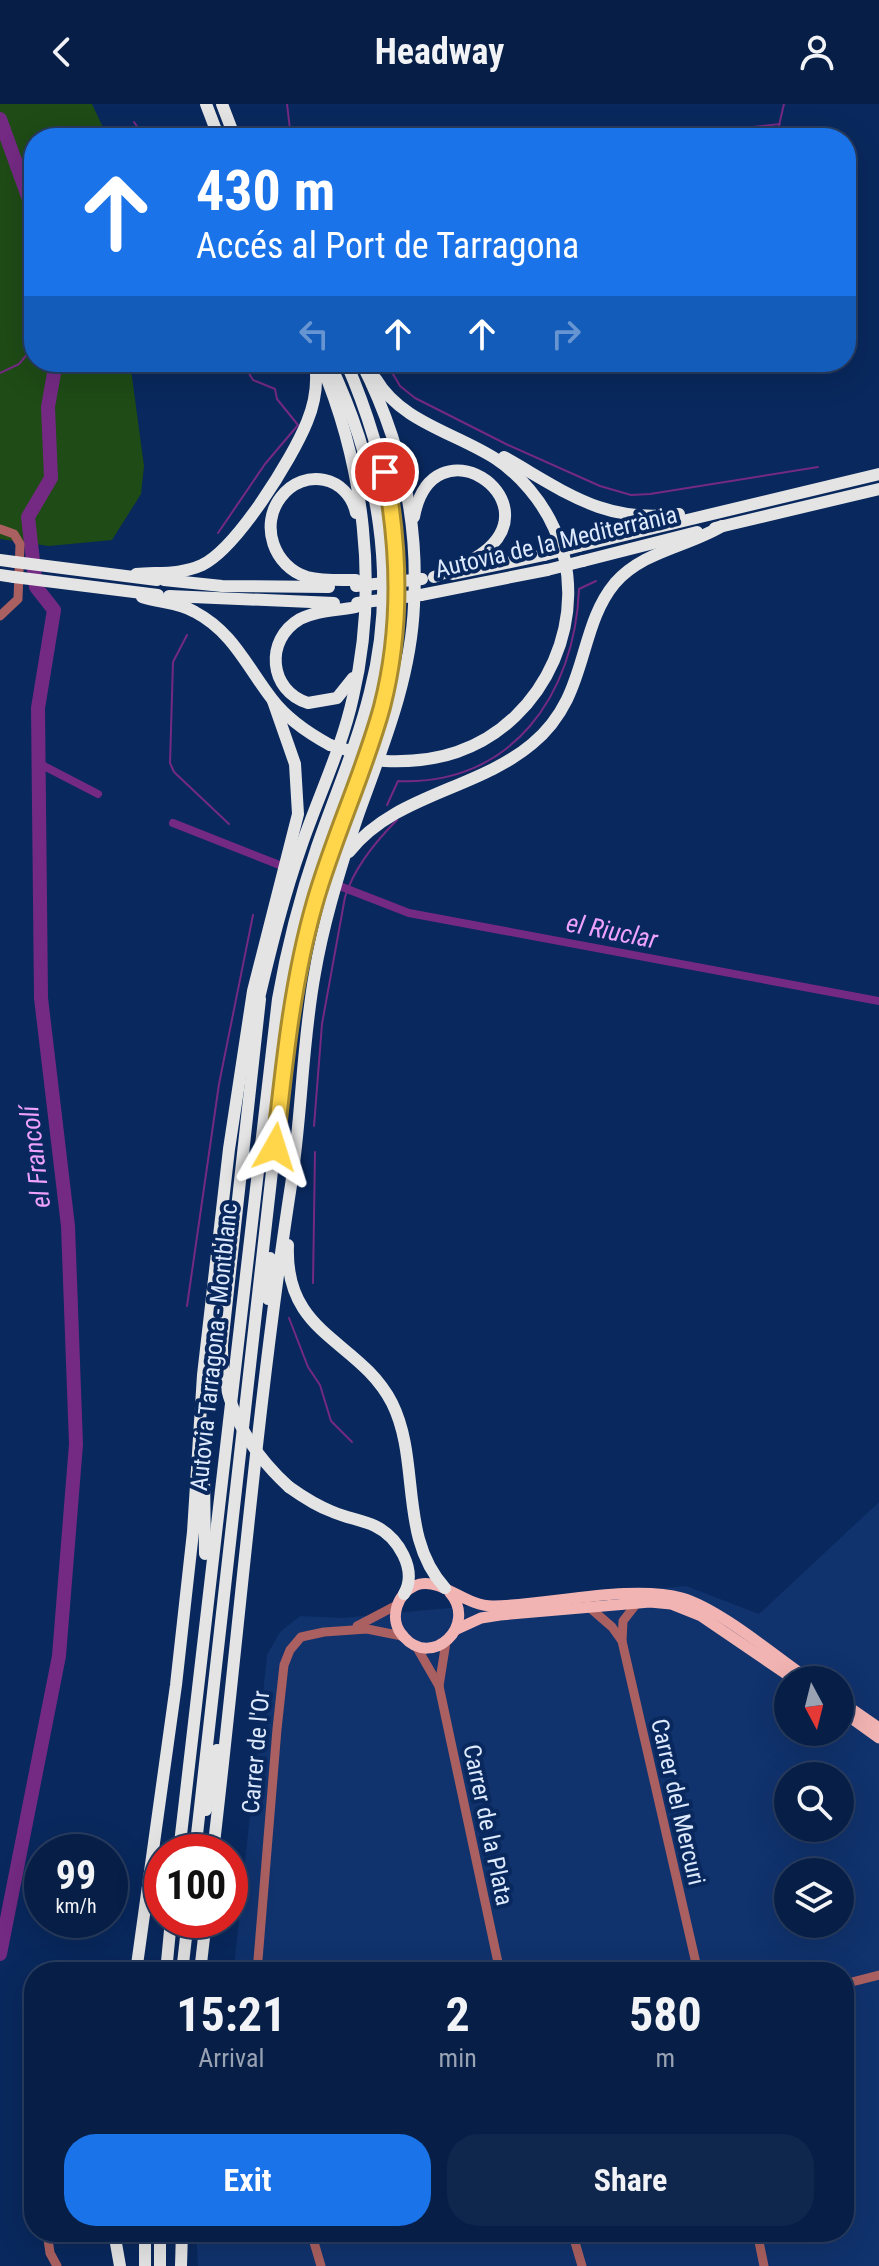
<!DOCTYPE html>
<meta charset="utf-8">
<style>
:root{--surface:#071e46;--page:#10274d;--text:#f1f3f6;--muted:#98a2b3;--line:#283c5f;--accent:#1a73e8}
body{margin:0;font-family:"Roboto Condensed",sans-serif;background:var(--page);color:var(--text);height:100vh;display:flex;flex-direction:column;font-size:30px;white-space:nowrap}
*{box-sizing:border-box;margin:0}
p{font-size:26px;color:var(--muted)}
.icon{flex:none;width:44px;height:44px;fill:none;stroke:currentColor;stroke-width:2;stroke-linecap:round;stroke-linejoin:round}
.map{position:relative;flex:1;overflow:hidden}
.drawer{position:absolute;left:24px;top:1858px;width:830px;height:280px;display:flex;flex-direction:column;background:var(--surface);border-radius:32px;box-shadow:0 8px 32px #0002,0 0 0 2px var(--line)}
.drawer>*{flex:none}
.hud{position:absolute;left:24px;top:24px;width:832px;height:244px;border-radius:32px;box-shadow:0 8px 32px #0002,0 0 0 2px var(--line);background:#1a73e8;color:#fff;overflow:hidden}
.needle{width:52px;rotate:173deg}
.controls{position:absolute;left:774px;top:1562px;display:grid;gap:16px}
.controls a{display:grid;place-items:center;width:80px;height:80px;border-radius:50%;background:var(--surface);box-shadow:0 8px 32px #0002,0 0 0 2px var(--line);font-size:40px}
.speed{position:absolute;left:24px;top:1730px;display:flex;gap:16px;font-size:40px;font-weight:700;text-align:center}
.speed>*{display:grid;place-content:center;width:104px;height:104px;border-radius:50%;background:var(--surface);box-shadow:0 8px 32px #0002,0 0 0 2px var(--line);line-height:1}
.speed small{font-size:20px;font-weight:400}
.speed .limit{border:12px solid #d22;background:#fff;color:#111}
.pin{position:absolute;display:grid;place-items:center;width:68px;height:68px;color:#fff;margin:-34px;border:4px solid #fff;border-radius:50%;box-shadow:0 2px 8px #0007}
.me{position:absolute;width:88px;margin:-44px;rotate:6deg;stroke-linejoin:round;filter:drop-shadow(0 0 6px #0008)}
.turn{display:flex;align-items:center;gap:28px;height:168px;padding:0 40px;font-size:36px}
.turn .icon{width:104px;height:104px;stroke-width:2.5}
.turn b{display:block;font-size:56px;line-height:68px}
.lanes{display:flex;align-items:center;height:76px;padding:0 40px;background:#0003;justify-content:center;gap:40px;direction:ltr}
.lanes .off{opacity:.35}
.eta{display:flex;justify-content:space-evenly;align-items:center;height:136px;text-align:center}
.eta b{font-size:48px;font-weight:700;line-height:56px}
.primary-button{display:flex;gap:16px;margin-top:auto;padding:16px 40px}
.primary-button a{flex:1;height:92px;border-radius:32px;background:var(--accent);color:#fff;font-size:32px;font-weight:700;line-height:92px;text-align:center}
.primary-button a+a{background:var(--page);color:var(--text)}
header{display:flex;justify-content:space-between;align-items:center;height:104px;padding:0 40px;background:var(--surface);font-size:36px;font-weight:700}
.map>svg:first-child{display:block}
.built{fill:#10326d;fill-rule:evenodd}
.green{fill:#1e4b16}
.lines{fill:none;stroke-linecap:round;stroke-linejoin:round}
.stream{stroke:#742a83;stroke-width:2}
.canal{stroke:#742a83;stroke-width:8}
.river{stroke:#742a83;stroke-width:14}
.minor{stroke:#aa6060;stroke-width:9}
.major{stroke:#f2b4b2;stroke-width:11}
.highway{stroke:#e4e4e4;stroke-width:12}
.highway-bridge{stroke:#e4e4e4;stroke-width:12}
.route-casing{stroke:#a68a30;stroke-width:20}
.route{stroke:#ffd54a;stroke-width:14}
.labels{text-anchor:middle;stroke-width:8;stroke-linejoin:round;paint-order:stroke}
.street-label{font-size:24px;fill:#dde9fd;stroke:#09285d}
.water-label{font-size:26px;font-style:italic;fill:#eea2fd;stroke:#09285d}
</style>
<header><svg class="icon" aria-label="back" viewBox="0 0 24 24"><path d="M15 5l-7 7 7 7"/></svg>Headway<svg class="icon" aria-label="person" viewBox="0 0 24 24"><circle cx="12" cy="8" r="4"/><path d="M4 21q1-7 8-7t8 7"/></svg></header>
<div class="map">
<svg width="879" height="2162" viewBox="0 0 879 2162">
<rect width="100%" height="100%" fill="#09285d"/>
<path class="built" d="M879 1398V2162H198L196 2128H844V1868H235L234 1863 267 1551 280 1528 300 1512 342 1514 686 1482 759 1510ZM788 1576H840V1628H788ZM788 1672H840V1724H788ZM788 1768H840V1820H788Z"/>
<polygon class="green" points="0,0 92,0 108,34 34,34 34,258 130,258 144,362 141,390 112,436 49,442 0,435"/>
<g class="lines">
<g class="stream">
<polyline points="287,0 291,34"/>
<polyline points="134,18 145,34"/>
<polyline points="653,34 780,20"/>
<polyline points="776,34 784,0"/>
<polyline points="386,258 400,282 415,294 508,341 600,382 631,391 650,390 818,363"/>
<polyline points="393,267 447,258"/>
<polyline points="0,269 19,260 34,242"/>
<polyline points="218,429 265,360 298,321 277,295 275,285 253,276 242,258"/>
<polyline points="187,531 173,558 170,659 174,668 229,720"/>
<path d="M387 701 398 677C512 682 575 590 579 485L596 477"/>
<path d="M314 1022 322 920 345 793C354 764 375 738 397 716"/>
<polyline points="313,1179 315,1048"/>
<polyline points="187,1202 219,980 253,811"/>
<polyline points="289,1214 308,1263 320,1281 331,1317 352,1338"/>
</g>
<g class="canal">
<polyline points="38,659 98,690"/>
<polyline points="173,719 282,762"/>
<polyline points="342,783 409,809 879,897"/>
</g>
<g class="river">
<polyline points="0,15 34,109"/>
<polyline points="0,1850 59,1552 76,1340 68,1122 41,894 38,604 54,506 36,483 28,413 51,374 48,303 56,258"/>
</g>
<g class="minor">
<polyline points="0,425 14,430 20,440 18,495 0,512"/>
<polyline points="637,1499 623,1517 622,1537 698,1868"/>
<polyline points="589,1503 612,1523 622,1537"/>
<polyline points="357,1522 397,1501"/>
<polyline points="416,1542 439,1582 500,1868"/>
<polyline points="439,1582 446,1538"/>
<polyline points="257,1868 277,1625 284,1561 290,1546 301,1533 324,1528 367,1525 402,1532"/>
<polyline points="844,1880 879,1871"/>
<polyline points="47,2128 50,2149 57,2162"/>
<polyline points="311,2128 321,2162"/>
<polyline points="572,2128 582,2162"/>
<polyline points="757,2128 764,2162"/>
</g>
<g class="major">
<path d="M450 1489C478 1521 432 1565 404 1533 387 1516 397 1486 420 1480 443 1475 466 1503 494 1502 549 1501 631 1480 682 1494 720 1505 776 1553 810 1576"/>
<polyline points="457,1525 481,1514 500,1511 650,1498 671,1500 701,1512 795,1576"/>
<polyline points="840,1597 879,1624"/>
<polyline points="840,1606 879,1634"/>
</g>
<g class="highway">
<polyline points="206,0 219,34"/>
<polyline points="222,0 235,34"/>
<path d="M376 275C401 318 456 329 496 355 520 371 542 397 554 424 594 509 546 618 457 648 434 656 410 658 385 657"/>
<path d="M504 353C566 388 604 420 679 410"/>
<path d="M414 413C432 315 553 394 484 448 470 459 451 466 434 473"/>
<polyline points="715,424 879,385"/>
<polyline points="579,442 879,370"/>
<polyline points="0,456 15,458"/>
<polyline points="583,457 697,428"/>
<path d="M136 470C159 468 180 471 202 461 237 444 292 355 307 318 315 299 318 279 315 258"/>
<polyline points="453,470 544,451"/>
<polyline points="0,471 14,473"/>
<polyline points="164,476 222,482 329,483"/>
<path d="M356 476C340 476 323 477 307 473 274 463 259 421 281 393 304 363 348 372 356 409"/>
<polyline points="421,491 547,466"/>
<polyline points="169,492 334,499"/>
<path d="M142 493C160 499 178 498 195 508 233 528 247 563 272 595 287 615 308 629 330 641"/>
<path d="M353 574 337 594 308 599C269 587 264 536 300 515 317 506 337 507 356 503"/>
<path d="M349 748C395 690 477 686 532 640 590 592 576 526 615 479 643 447 687 443 722 422"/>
<path d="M260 890C272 840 284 791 301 743 318 693 342 644 353 593 379 483 364 361 320 258"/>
<path d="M288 1141C284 1232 359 1235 392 1299 421 1357 398 1433 445 1484"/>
<polyline points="268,1195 270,1154"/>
<polyline points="222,1241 260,895"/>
<polyline points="204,1369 205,1450"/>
<path d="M289 1383C303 1393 317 1402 333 1408 347 1414 362 1416 375 1422 398 1433 418 1466 404 1490"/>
<polyline points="206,1706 217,1646"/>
<path d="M179 1748 278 895C287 843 300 793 317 743 335 691 357 641 370 588 399 476 378 360 329 258"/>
<path d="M195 1748 289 917C299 863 310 809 328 757 347 702 371 647 385 590 411 475 392 364 346 258"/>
<path d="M213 1748C239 1526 257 1302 291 1081 302 1011 302 939 315 869 324 816 340 764 357 714 382 644 411 576 414 501 419 416 400 334 361 258"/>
<polyline points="136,1868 176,1581 193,1428 203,1271 229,1045 253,887 298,710 295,660 273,597"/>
<polyline points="166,1868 171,1816"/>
<polyline points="182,1868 188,1816"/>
<polyline points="200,1868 206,1816"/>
<polyline points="114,2128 120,2162"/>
<polyline points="145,2162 145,2128"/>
<polyline points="160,2162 160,2128"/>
<polyline points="181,2162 182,2128"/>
</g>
<g class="highway-bridge">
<polyline points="544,451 579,442"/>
<polyline points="15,458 157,476"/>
<polyline points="547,466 583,457"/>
<polyline points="14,473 158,491"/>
<polyline points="356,482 422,475"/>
<polyline points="357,499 421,491"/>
<polyline points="330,641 385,657"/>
<path d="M222 1241C221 1298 248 1346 289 1383"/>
</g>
</g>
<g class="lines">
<defs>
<path id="route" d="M275 1043C284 961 292 878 315 798 334 732 364 669 382 603 402 525 400 447 385 368"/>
</defs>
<use href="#route" class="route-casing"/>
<use href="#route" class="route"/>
</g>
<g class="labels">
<g class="street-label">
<text transform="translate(556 438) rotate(-13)" y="8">Autovia de la Mediterrània</text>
<text transform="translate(214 1243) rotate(-84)" y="8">Autovia Tarragona - Montblanc</text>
<text transform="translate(256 1648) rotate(-85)" y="8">Carrer de l'Or</text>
<text transform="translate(678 1698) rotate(77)" y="8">Carrer del Mercuri</text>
<text transform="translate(488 1721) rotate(78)" y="8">Carrer de la Plata</text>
</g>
<g class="water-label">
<text transform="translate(612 827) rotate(11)" y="9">el Riuclar</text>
<text transform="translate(35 1053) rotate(-97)" y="9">el Francolí</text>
</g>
</g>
</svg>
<div class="controls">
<a><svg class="needle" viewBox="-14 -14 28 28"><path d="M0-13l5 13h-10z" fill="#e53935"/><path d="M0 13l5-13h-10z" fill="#98a2b3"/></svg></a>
<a><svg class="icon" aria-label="search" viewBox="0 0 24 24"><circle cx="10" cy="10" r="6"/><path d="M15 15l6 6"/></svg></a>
<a><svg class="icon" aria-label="layers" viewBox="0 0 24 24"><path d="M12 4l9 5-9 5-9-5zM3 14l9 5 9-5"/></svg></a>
</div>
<div class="speed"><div>99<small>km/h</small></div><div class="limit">100</div></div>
<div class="pin" style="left:385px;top:368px;background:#d93025"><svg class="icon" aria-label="arrive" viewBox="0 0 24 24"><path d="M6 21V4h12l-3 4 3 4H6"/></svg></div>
<svg class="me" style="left:275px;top:1043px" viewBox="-20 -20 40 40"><path d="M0-17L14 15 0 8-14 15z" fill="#ffd54a" stroke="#fff" stroke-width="4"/></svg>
<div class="hud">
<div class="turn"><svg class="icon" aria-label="ahead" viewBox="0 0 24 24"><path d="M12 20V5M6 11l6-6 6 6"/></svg><div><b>430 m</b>Accés al Port de Tarragona</div></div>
<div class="lanes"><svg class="icon off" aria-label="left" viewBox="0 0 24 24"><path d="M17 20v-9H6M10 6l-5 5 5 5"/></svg><svg class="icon" aria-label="ahead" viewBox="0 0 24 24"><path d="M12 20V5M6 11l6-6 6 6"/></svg><svg class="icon" aria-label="ahead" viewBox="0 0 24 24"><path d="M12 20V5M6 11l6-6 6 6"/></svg><svg class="icon off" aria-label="right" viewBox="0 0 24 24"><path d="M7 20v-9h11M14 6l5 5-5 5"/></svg></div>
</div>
<section class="drawer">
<div class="eta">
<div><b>15:21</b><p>Arrival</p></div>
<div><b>2</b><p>min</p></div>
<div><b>580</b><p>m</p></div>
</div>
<div class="primary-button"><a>Exit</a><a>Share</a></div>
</section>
</div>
